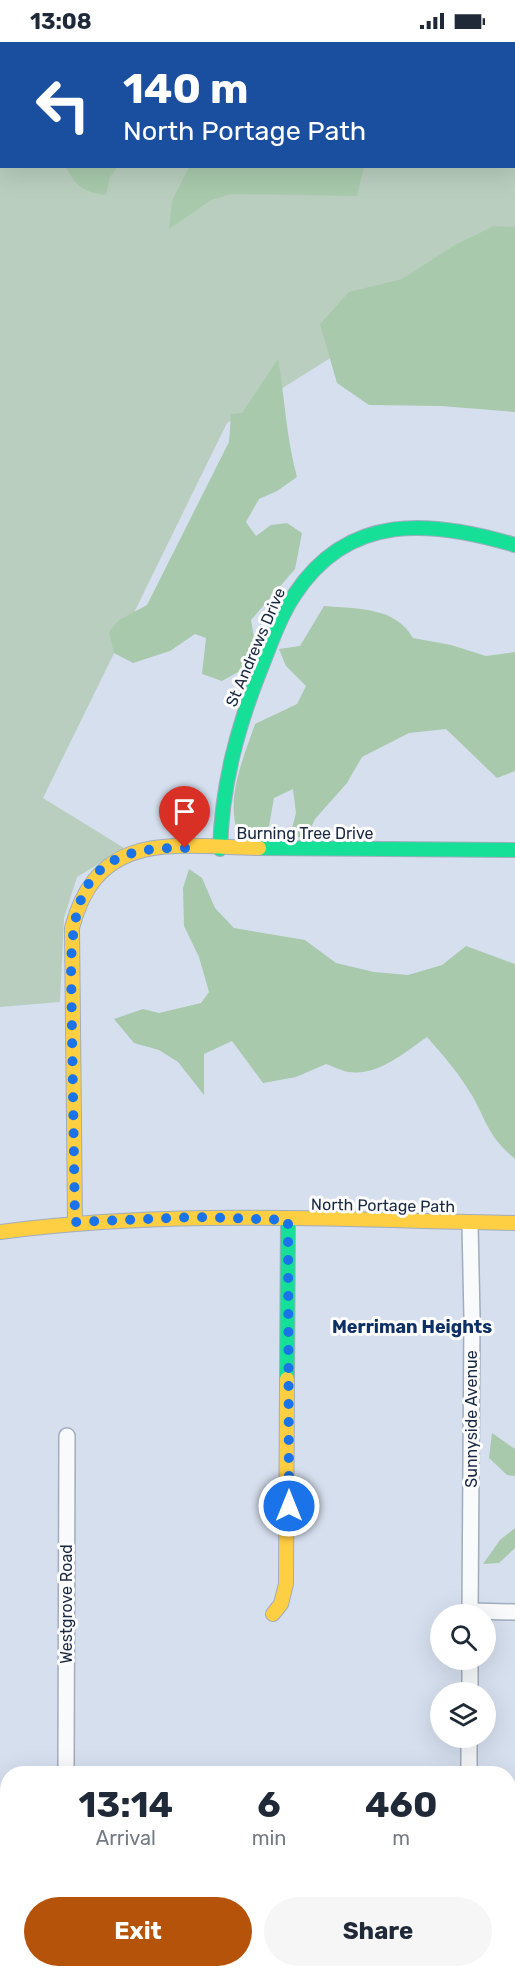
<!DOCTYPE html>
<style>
:root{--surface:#fff;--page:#f6f6f7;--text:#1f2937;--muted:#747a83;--accent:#b45309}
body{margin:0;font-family:Rubik,sans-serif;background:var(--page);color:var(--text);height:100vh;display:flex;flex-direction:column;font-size:22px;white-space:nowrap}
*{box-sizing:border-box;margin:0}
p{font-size:20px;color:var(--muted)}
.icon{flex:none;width:33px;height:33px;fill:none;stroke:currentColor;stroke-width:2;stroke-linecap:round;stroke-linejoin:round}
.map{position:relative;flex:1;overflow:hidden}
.side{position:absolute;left:0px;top:1724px;width:516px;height:212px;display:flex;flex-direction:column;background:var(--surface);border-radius:24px 24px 0 0;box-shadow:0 6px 24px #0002}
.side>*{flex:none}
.banner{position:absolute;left:0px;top:0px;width:516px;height:126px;box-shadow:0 6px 24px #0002;background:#1a4fa0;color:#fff;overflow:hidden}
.tools{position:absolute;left:430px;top:1562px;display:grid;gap:12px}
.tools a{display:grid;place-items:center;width:66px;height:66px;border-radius:50%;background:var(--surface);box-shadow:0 6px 24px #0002;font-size:30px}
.pin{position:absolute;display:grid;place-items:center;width:51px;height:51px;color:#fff;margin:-62px -26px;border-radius:50% 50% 50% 0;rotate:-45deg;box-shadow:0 0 6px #0007}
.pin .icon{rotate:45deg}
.me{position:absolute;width:66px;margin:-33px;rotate:0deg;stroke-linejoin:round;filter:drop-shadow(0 0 4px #0008)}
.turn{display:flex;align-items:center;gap:21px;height:126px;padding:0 24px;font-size:27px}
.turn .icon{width:78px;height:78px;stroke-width:2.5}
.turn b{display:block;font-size:42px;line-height:51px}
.eta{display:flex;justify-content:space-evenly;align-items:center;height:102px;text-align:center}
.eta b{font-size:36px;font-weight:700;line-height:42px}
.button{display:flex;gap:12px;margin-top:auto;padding:12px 24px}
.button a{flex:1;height:69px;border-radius:36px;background:var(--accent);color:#fff;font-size:24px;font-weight:700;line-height:69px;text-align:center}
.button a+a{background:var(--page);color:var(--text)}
.status{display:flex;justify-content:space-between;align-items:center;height:42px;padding:0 30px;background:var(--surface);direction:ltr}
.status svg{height:16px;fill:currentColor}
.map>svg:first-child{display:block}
.green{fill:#b9cebf;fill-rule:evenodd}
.forest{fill:#a8c9ac}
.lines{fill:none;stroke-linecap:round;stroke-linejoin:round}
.street-casing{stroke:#a1acbe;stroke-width:18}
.fast-casing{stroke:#a1acbe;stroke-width:16}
.slow-casing{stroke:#a1acbe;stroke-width:16}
.street{stroke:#f9fafc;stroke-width:15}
.fast{stroke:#16e098;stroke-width:14}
.slow{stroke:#ffcf43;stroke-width:14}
.route{stroke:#1a73e8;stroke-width:10;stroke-dasharray:0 18}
.labels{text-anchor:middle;stroke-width:6;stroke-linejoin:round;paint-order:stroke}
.street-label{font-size:16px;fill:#192942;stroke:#fdfdfd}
.neighbourhood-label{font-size:18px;font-weight:bold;fill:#0e3065;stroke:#fdfdfd}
</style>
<div class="status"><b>13:08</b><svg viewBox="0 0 49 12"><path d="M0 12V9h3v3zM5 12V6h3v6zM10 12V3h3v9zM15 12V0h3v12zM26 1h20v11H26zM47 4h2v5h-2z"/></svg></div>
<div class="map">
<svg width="515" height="1934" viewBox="0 0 515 1934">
<rect width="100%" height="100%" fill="#d6dfee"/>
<path class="green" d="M0 0H515V200L227 381 43 756 124 806 77 835 64 876 60 960 0 965ZM2 2H514V124H2Z"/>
<g class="forest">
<path d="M66 125V124L117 125 110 135 106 153C84 150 76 145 66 125Z"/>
<polygon points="364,125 357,154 231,152 211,158 169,187 172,159 189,125"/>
<polygon points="494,184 515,185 515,370 441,364 369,363 337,341 320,282 349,250 402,237 455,203"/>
<path d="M278 317C285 356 286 396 297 435L277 449 259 457 246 480 256 494 271 483 287 481 302 491 295 527 251 578 258 619 222 639 202 632 206 596 195 592 170 609 133 621 114 611 109 590 119 578 147 563 229 400 231 372 242 371Z"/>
<path d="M324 564C356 567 395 564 413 596L451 603 486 614 515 610V729L497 736 446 687 409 691 362 715 347 741 315 777 306 796 290 794 296 771 293 747 274 756 269 784 248 796 238 791C225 756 244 715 255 682L297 662 306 644 286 624 279 607 300 604Z"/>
<path d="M189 827 202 836 215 866 234 886 305 898 336 921 374 930 408 933 442 923 466 904 515 922V1117C489 1095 488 1083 473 1055 460 1033 444 1014 427 995 404 1011 378 1034 349 1030 341 1029 333 1024 326 1022L296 1035 263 1041 232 999 204 1012V1053L178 1020 159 1008 134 1001 114 977 143 967 159 971 201 961 209 950 199 915 184 884 183 846Z"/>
<polygon points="492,1391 515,1407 515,1434 507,1433 489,1416"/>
<polygon points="515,1486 515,1506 499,1521 483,1522 500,1498"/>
<polygon points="7,1912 8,1928 46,1928 49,1934 0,1934 0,1927"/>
<polygon points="266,1928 407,1928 406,1934 257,1934"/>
</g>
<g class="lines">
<defs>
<g id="street">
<polyline points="470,1182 472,1276 470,1572"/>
<polyline points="470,1569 515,1570"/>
<polyline points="470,1650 470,1617"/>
<polyline points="66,1731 67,1394"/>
<polyline points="469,1731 469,1695"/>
<polyline points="0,1825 8,1825"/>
<polyline points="508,1855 515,1855"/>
<polyline points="469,1928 469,1934"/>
<polyline points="221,1934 221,1928"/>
</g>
<g id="fast">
<polyline points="259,806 515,808"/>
<path d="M220 807C222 743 237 686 261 626 271 601 280 574 295 552 349 470 432 478 515 503"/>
<polyline points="287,1337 288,1178"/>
</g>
<g id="slow">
<path d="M75 1180 72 886C98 785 177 805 259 806"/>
<path d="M0 1190C171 1167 343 1178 515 1181"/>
<polyline points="273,1572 281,1562 286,1542 287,1337"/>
</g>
</defs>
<use href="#street" class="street-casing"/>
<use href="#fast" class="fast-casing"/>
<use href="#slow" class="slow-casing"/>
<use href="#street" class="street"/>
<use href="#fast" class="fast"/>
<use href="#slow" class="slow"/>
</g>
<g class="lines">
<path class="route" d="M185 806C95 804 73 841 71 925L75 1180 196 1175 288 1178 289 1464"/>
</g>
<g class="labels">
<g class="street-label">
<text transform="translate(255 605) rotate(-67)" y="6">St Andrews Drive</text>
<text x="305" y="797">Burning Tree Drive</text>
<text transform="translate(383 1163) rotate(1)" y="6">North Portage Path</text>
<text transform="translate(471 1377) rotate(-90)" y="6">Sunnyside Avenue</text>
<text transform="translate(66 1562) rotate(-90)" y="6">Westgrove Road</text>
</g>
<g class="neighbourhood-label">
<text x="412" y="1291">Merriman Heights</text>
</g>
</g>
</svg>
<div class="tools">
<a><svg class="icon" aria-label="search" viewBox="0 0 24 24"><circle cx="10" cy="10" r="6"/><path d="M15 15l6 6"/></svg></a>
<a><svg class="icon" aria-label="layers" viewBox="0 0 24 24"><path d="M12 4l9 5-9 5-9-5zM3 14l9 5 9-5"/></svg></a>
</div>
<div class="pin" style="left:185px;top:806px;background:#d93025"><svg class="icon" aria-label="arrive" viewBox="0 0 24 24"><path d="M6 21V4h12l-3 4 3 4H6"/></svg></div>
<svg class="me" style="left:289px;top:1464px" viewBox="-20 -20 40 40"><circle r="17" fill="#1a73e8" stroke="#fff" stroke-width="3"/><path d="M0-11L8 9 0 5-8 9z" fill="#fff"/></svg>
<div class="banner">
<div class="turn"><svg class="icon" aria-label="left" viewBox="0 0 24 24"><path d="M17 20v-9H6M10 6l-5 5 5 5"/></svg><div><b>140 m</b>North Portage Path</div></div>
</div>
<section class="side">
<div class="eta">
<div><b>13:14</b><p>Arrival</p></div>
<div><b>6</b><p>min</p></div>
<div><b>460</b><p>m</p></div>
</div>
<div class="button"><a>Exit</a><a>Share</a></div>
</section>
</div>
